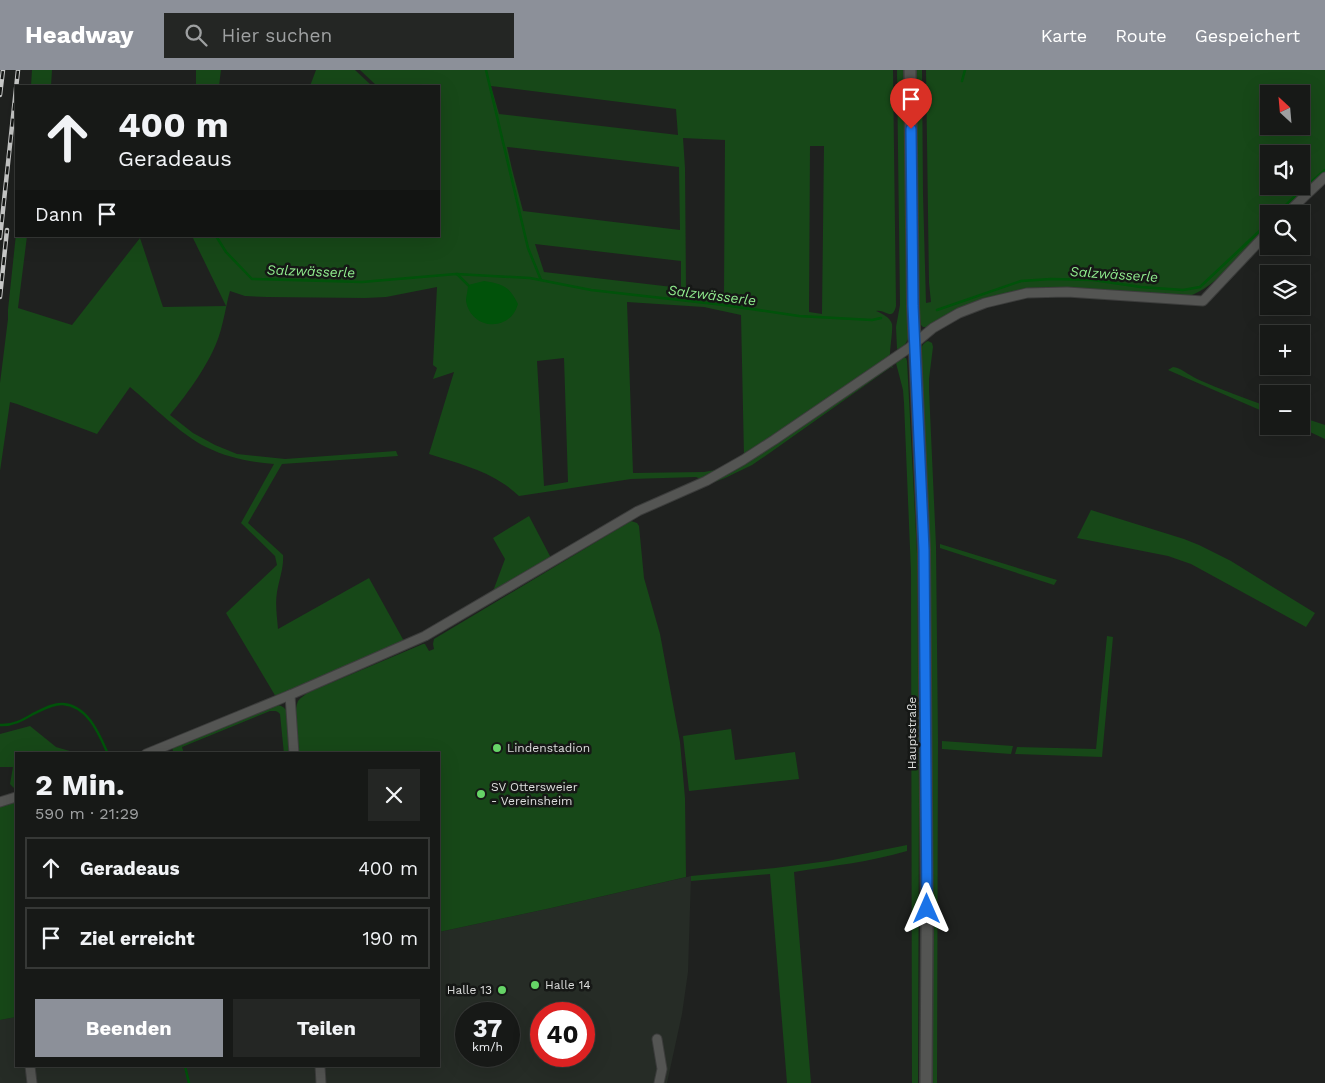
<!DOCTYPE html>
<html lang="de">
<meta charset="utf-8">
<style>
:root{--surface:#171917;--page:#242624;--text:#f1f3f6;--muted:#9ea0a1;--line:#363836;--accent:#8c9099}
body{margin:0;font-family:"Work Sans",sans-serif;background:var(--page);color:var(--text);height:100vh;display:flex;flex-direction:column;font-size:19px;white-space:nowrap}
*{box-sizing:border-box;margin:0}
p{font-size:16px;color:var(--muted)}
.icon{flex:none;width:28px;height:28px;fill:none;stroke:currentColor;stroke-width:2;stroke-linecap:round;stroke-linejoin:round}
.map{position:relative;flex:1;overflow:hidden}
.side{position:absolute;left:15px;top:682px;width:425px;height:315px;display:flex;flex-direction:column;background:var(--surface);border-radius:0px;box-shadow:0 5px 20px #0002,0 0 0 1px var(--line)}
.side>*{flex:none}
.hud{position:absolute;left:15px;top:15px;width:425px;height:152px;border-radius:0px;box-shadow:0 5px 20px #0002,0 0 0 1px var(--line);background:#171917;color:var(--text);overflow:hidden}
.needle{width:32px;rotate:334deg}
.tools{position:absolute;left:1260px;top:15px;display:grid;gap:10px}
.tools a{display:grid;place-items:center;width:50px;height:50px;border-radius:0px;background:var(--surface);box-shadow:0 5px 20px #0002,0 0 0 1px var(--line);font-size:25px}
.speed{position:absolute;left:455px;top:932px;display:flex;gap:10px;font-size:25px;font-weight:700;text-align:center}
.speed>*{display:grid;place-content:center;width:65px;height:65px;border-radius:50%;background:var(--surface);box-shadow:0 5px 20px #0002,0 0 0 1px var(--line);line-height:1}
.speed small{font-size:12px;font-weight:400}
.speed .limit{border:8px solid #d22;background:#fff;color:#111}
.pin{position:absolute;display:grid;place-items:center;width:42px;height:42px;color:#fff;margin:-51px -21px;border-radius:50% 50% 50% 0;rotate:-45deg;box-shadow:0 0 5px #0007}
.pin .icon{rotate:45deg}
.me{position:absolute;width:55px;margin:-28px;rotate:0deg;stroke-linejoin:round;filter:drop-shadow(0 0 4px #0008)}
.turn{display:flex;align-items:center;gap:18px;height:105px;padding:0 20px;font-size:22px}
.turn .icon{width:65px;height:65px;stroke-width:2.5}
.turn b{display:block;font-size:35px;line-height:42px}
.then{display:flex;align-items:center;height:48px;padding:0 20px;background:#0003;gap:10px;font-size:19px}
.round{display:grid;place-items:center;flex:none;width:52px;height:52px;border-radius:0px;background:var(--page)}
.headline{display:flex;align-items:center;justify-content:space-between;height:85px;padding:0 20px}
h1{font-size:30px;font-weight:700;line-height:38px}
.cta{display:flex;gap:10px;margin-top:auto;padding:10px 20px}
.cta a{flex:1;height:58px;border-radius:0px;background:var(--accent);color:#fff;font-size:20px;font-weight:700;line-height:58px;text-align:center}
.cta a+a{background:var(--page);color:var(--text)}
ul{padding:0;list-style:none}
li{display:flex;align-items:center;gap:15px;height:62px;margin:0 10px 8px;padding:0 10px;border:2px solid var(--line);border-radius:0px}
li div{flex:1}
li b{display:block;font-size:19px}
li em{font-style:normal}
header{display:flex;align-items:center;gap:30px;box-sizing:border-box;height:70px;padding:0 25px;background:var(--accent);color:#fff}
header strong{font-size:24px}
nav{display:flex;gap:28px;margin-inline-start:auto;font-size:18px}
.search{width:350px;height:45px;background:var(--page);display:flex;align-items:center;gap:12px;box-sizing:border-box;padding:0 18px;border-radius:0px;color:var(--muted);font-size:19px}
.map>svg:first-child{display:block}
.built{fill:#262c26;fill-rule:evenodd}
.green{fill:#174818;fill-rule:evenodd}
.water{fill:#01520a}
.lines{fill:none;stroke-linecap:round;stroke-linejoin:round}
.stream{stroke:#01520a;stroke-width:2.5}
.minor-casing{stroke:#3c3d3c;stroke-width:11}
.tertiary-casing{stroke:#3c3d3c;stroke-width:14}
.minor{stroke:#545553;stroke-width:9}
.tertiary{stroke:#545553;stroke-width:11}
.rail-casing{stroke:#c6c7c6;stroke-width:4.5}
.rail{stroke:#161816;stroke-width:2.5;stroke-dasharray:8;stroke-linecap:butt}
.route-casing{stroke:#114b97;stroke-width:12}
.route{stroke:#1a73e8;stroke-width:9}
.poi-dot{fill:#66d467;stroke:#161816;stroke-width:2}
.labels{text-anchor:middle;stroke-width:5;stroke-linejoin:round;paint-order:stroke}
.street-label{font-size:12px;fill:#dddedd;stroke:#161816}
.poi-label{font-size:12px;fill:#dddedd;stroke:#161816;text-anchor:start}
.water-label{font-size:14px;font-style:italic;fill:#8fea8d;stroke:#161816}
</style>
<header>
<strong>Headway</strong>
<div class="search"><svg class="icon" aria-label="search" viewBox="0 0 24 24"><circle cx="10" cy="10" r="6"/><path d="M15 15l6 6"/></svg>Hier suchen</div>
<nav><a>Karte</a><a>Route</a><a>Gespeichert</a></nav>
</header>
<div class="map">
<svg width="1325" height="1013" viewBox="0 0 1325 1013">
<rect width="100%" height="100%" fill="#1f211f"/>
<path class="built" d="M691 806 688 902 682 944 667 1013H0V950L16 947V996H439V862L551 838ZM466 944H509V986H466ZM541 944H584V986H541Z"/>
<g class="green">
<polygon points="32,0 52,0 51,16 31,16"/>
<polygon points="196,0 221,0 219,16 196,16"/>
<polygon points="316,0 355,0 372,16 310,16"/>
<path d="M360 0H893L896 236C892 252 886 239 876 241 881 243 890 247 892 254 893 260 890 277 890 284L888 288 744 386 741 245 704 237 627 232 633 403 704 402 722 399 703 410 696 407 631 409 519 426C514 422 509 417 504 414 482 399 454 392 429 384L454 302 433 309 437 298 433 295 437 217 386 227 365 228 267 227 245 226 230 221C226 235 224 251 219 266 210 293 188 323 170 345L193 363 215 375 237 384 285 389 396 381 398 386 282 394 248 453 283 485C284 497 279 510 277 522 275 534 277 546 278 559L369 508 405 573 276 627 226 543 277 495 275 486 241 453 274 394C251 392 228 388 206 377 180 364 153 336 130 317L97 364 17 334 10 332 0 401V313L8 249V240L16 164V166H27L18 238 72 255 140 168 163 237 226 236 192 166H439V16H377ZM491 16 676 39 678 65 499 44ZM683 68 725 70 724 224 686 219 685 98ZM810 76H824L822 244 809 242ZM507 77 679 97 680 160 523 141 512 99ZM535 174 681 191V218L544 202ZM564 288 568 412 544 416 537 291Z"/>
<path d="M897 0H904L906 199 909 264C908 271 904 279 897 279L896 257 900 235Z"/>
<path d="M915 0H922L923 124 926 233 931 232 929 213 926 0H1325V103L1295 130 1281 144H1269V157C1247 179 1218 215 1190 226L1024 220 998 225 975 232 926 257H923L921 255 918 234ZM1269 24H1301V56H1269ZM1269 84H1301V116H1269Z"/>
<path d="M928 271 932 273 933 277 929 309V320L936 476 938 672 937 1013H931V587L928 454 920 283C921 277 923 273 928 271Z"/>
<polygon points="902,287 906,288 907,291 917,483 919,725 918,1013 912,1013 911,502 904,333 903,320 896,293 897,290"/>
<polygon points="891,294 893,298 891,297 771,382 752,395 725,408 691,421"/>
<path d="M1173 297C1180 297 1190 306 1197 309 1221 320 1245 328 1269 337V344L1168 300Z"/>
<polygon points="1301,347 1325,355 1325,369 1297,356 1301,356"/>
<polygon points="1091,440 1184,469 1199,475 1231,491 1315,543 1306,557 1191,494 1168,486 1077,468"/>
<polygon points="529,446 551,488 492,524 505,489 493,468"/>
<path d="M631 451 637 453 639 456 644 508 660 564 680 672 685 728 686 807 551 838 439 862V684H299C298 671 293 642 298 631 301 627 304 626 307 623L423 574H425L429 581 434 579 433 574 434 569Z"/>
<polygon points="940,474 1057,510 1054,515 940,478"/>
<polygon points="1107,566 1113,567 1102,687 1015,684 1017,677 1096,679"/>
<path d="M274 635C280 635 283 636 286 640L291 684H284L280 644C277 640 274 641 270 641L182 677 184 684H174L171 675Z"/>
<polygon points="30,656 56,677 80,684 16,684 16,720 10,714 13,697 0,697 0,664"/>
<polygon points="731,659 735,690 795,682 799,709 689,721 683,666"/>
<polygon points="942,671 1013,676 1011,684 942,679"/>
<polygon points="16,729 16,947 0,950 0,734"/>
<path d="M907 775V781C870 792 831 796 794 802L811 1013H787L770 804 691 811V806L775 798 828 791Z"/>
</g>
<path class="water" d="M484 211C503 214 509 216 518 234 510 263 471 260 466 231 466 227 468 220 468 215Z"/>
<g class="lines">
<g class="stream">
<polyline points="486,0 528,178 541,210"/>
<polyline points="962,11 965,0"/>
<polyline points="1277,144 1296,125 1325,100"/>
<polyline points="216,166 226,182 252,209 362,212 456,204 530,208 591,220 724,235 799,246 872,250 881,248"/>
<polyline points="457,204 468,215"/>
<polyline points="937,240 1021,211 1051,209 1093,210 1141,217 1183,220 1200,217 1269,152"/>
<path d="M0 655C12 656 23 650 33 644 42 640 53 633 63 634 88 636 99 664 108 684"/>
<polyline points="185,996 189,1013"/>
</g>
<defs>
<g id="minor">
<polyline points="1286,144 1325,107"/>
<polyline points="290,625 294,684"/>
<polyline points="146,684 290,625 425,566 638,441 706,411 743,390 774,370 909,278 933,258 959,243 985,233 1027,223 1067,222 1203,231 1269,161"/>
<polyline points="0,732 16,727"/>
<polyline points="657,969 662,999 659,1013"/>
<polyline points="30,996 32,1013"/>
<polyline points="320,996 321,1013"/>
</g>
<polyline id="tertiary" points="910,0 913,236 924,480 927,859 926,1013"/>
</defs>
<use href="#minor" class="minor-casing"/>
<use href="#tertiary" class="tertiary-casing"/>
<use href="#minor" class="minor"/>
<use href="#tertiary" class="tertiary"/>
<defs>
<g id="rail">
<polyline points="0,25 3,0"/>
<polyline points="0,168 18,0"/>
<polyline points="0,227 7,160"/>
</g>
</defs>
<use href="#rail" class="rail-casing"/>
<use href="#rail" class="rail"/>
</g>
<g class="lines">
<defs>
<polyline id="route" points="911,59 913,236 924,480 927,839"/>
</defs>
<use href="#route" class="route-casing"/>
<use href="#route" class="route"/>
</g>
<g class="poi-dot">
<circle cx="497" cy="678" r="5"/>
<circle cx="481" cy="724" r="5"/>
<circle cx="535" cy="915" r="5"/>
<circle cx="502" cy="920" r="5"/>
</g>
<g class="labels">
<g class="street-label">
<text transform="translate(912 663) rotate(-90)" y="4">Hauptstraße</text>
</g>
<g class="poi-label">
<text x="507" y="682">Lindenstadion</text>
<text x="491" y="721">SV Ottersweier<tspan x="491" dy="14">- Vereinsheim</tspan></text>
<text x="545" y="919">Halle 14</text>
<text x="492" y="924" text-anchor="end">Halle 13</text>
</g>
<g class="water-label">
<text transform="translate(311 201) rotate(2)" y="5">Salzwässerle</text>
<text transform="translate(1114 204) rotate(4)" y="5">Salzwässerle</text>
<text transform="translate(712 225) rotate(7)" y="5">Salzwässerle</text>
</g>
</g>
</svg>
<div class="tools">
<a><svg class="needle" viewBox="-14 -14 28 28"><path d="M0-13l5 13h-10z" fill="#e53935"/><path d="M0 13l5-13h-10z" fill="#9ea0a1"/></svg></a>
<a><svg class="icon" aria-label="sound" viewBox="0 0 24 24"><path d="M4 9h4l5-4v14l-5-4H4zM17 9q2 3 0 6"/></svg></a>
<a><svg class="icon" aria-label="search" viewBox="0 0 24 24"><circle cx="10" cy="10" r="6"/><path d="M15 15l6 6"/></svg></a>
<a><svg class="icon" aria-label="layers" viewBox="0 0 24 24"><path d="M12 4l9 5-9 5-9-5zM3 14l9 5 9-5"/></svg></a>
<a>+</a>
<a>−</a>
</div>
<div class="speed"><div>37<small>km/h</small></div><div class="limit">40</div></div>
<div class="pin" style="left:911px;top:59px;background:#d93025"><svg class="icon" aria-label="arrive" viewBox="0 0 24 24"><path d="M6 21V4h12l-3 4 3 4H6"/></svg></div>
<svg class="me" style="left:927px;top:839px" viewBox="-20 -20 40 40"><path d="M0-17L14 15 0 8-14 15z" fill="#1a73e8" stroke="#fff" stroke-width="4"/></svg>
<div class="hud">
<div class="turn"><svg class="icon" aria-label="ahead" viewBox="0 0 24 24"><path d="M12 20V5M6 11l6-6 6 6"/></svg><div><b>400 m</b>Geradeaus</div></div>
<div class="then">Dann<svg class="icon" aria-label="arrive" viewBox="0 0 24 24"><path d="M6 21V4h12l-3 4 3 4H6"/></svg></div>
</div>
<section class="side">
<div class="headline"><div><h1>2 Min.</h1><p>590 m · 21:29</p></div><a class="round"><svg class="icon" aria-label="close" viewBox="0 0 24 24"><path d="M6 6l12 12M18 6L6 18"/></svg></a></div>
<ul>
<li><svg class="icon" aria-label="ahead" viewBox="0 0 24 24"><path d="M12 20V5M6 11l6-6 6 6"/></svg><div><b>Geradeaus</b></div><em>400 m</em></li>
<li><svg class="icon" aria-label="arrive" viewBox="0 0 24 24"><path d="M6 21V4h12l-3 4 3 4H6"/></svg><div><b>Ziel erreicht</b></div><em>190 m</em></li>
</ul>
<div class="cta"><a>Beenden</a><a>Teilen</a></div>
</section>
</div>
